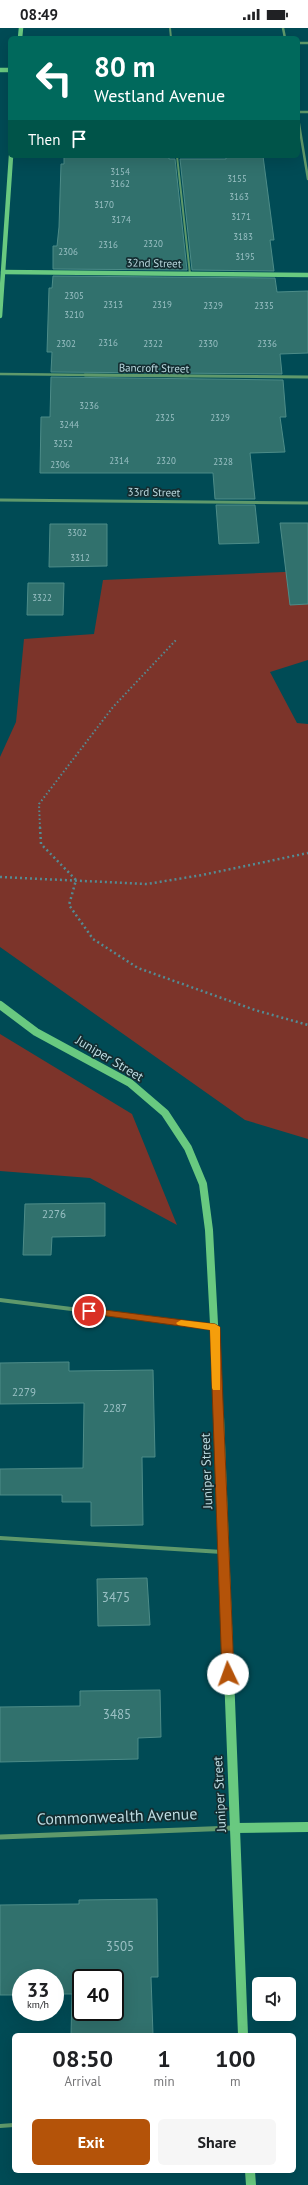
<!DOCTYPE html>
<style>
:root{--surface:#fff;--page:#f6f6f6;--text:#202124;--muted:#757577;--accent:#b45309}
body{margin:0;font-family:"PT Sans",sans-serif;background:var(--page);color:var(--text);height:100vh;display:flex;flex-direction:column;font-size:15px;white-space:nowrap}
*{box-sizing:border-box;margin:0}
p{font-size:13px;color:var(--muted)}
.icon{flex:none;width:22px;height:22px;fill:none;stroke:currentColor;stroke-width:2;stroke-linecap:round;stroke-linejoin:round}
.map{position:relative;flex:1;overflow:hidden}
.panel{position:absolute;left:12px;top:2005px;width:284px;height:140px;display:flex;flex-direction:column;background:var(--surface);border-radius:6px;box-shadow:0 4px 16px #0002}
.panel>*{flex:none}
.banner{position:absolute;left:8px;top:8px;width:292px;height:122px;border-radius:6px;box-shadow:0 4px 16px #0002;background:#00695c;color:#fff;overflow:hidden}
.controls{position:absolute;left:252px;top:1949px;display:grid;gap:8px}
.controls a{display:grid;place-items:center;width:44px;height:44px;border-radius:6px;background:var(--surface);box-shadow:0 4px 16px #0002;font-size:20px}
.speed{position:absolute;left:12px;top:1941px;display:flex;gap:8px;font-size:20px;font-weight:700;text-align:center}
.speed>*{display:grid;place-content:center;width:52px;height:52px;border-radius:50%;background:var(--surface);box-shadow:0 4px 16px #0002;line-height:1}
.speed small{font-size:10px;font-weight:400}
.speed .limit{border:2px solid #111;border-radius:6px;background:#fff;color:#111}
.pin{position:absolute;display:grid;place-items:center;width:34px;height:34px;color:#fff;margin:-17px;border:2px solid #fff;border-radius:50%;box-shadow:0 1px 4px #0007}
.me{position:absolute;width:44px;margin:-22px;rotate:357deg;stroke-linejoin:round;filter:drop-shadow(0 0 3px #0008)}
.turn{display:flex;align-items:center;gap:14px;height:84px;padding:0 20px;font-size:18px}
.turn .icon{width:52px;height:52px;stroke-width:2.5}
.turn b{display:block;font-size:28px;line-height:34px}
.then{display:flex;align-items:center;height:38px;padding:0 20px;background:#0003;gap:8px;font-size:15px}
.eta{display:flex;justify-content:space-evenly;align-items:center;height:68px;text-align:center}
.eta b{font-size:24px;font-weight:800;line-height:28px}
.cta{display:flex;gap:8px;margin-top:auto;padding:8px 20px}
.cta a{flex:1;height:46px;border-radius:6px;background:var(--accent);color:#fff;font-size:16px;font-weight:800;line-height:46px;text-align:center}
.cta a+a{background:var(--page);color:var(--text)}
.status{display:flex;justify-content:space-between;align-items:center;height:28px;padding:0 20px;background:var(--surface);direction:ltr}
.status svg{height:11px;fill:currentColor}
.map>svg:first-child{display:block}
.green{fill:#7c342a}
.building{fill:#31716d;stroke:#4d8c88;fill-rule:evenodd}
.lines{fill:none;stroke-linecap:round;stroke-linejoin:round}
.path-far1{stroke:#548b93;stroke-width:2;stroke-dasharray:1.5 2.5;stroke-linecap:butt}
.path{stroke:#548b93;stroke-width:2.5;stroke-dasharray:2 3;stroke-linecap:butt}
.lane-far1{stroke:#5f996b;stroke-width:2}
.lane{stroke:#5f996b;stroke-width:4}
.street-far3{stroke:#5f996b;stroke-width:2.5}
.street-far2{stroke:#5f996b;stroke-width:3}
.street-far1{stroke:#5f996b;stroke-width:4}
.street{stroke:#5f996b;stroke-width:5}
.secondary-far2{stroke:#69c980;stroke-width:4.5}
.secondary-far1{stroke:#69c980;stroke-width:8}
.secondary{stroke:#69c980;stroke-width:10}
.route{fill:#b45309;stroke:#753606}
.slow{fill:#f59e0b}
.labels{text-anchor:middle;stroke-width:3.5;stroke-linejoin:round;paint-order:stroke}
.far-number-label{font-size:9px;fill:#9ac0c4}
.far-street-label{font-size:11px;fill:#bddbe1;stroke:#132d31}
.number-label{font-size:11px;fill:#9ac0c4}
.street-label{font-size:13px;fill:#bddbe1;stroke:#132d31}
.near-number-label{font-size:13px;fill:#9ac0c4}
.near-street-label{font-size:16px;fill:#bddbe1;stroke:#132d31}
</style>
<div class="status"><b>08:49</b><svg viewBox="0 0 49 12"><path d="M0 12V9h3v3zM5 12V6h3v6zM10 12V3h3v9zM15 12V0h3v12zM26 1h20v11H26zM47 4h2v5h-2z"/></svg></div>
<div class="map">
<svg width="308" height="2157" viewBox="0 0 308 2157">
<rect width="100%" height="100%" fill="#004b55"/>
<g class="green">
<polygon points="308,543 308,632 270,644 297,695 308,696 308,1111 245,1092 0,919 0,729 16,694 24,611 94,606 103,552"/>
<polygon points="0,1006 132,1086 177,1197 90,1150 0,1143"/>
</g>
<g class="building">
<polygon points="64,128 169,128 169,131 175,131 187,242 53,241 53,218 57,218 59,199 61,136 64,136"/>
<polygon points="226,128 263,128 274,212 270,212 274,243 192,242 180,131 226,131"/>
<polygon points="53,248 275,250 277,264 308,263 308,325 280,326 282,346 51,344 52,324 47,324 49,260 52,260"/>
<polygon points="51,349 283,352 286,389 280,389 285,424 250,425 255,471 215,471 213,445 40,445 41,389 50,389"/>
<polygon points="216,477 255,477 259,515 219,516"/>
<polygon points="280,495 308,495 308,576 290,577"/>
<polygon points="50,496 107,496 107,538 49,539"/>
<polygon points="28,555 64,555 63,587 27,587"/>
<polygon points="105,1175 105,1208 52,1209 51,1227 23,1227 25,1176"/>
<polygon points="69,1334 69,1343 153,1342 155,1429 142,1429 143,1497 91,1498 91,1474 62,1474 62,1467 0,1467 0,1441 83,1440 84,1375 0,1376 0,1335"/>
<polygon points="147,1550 150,1597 98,1598 97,1551"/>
<polygon points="160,1662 161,1709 138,1710 138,1731 0,1734 0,1679 80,1678 80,1663"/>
<path d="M157 1871 158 1949H151L153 2007H71L72 1966H55V1950H21V1967H0V1877L79 1876V1872ZM81 1950H115V1984H81Z"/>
</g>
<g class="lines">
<polyline class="path-far1" points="40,800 39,776 113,679 176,612"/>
<g class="path">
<polyline points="40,799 41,816 76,852 69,877 93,911 138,940 255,982 308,997"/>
<polyline points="0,849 147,856 202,847 308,825"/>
</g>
<g class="lane-far1">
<polyline points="170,0 171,10"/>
<polyline points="177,128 190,246"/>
</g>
<g class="lane">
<polyline points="0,1510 222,1524"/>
<polyline points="0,2098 14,2097"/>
</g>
<g class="street-far3">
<polyline points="283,0 285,10"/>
<polyline points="298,15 308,15"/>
<polyline points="298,84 308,84"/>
<polyline points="298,90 308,151"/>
<polyline points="0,346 188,348"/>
</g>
<g class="street-far2">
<polyline points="85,347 308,349"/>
<polyline points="0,472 308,475"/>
</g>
<polyline class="street-far1" points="0,1272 214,1299"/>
<polyline class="street" points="0,1809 233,1800"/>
<g class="secondary-far2">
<polyline points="20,10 21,0"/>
<polyline points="0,42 10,42"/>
<polyline points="3,244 308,247"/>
<polyline points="0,288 11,128"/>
</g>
<polyline class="secondary-far1" points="0,977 36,1004 130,1055 165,1085 188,1120 203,1156 209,1202 219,1390"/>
<g class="secondary">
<polyline points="219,1389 243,2007"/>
<polyline points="235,1800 308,1799"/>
<polyline points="250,2143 251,2157"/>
</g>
</g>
<polygon class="route" points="89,1280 215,1296 220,1299 234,1646 232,1649 224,1649 222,1646 210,1302 85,1285 85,1281"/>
<polygon class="slow" points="181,1292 215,1296 220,1299 220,1362 213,1362 212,1360 210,1302 178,1297 176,1295"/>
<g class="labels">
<g class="far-number-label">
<text x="120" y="147">3154</text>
<text x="237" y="154">3155</text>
<text x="120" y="159">3162</text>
<text x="239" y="172">3163</text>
<text x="104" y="180">3170</text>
<text x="241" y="192">3171</text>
<text x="121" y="195">3174</text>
<text x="243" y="212">3183</text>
<text x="153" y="219">2320</text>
<text x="108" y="220">2316</text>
<text x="68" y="227">2306</text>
<text x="245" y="232">3195</text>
<text x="74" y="271">2305</text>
<text x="113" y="280">2313</text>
<text x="162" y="280">2319</text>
<text x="213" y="281">2329</text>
<text x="264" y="281">2335</text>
<text x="74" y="290">3210</text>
<text x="108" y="318">2316</text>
<text x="66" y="319">2302</text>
<text x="153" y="319">2322</text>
<text x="208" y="319">2330</text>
<text x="267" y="319">2336</text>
<text x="89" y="381">3236</text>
<text x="165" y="393">2325</text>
<text x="220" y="393">2329</text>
<text x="69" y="400">3244</text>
<text x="63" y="419">3252</text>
<text x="119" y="436">2314</text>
<text x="166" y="436">2320</text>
<text x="223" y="437">2328</text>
<text x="60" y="440">2306</text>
<text x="77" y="508">3302</text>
<text x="80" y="533">3312</text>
<text x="42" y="573">3322</text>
</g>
<g class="far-street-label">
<text transform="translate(154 235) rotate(1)" y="4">32nd Street</text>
<text transform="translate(154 340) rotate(1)" y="4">Bancroft Street</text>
<text transform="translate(154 464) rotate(1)" y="4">33rd Street</text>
</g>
<g class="number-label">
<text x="54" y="1190">2276</text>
<text x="24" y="1368">2279</text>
<text x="115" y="1384">2287</text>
</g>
<g class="street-label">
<text transform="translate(110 1030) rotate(31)" y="5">Juniper Street</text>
<text transform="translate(206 1443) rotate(-92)" y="5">Juniper Street</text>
<text transform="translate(219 1766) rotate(-93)" y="5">Juniper Street</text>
</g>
<g class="near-number-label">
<text x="116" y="1574">3475</text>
<text x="117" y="1691">3485</text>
<text x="120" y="1923">3505</text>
</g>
<g class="near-street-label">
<text transform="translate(117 1788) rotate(-2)" y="6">Commonwealth Avenue</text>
</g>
</g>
</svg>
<div class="controls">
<a><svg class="icon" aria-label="sound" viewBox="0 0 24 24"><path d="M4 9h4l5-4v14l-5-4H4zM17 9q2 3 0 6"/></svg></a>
</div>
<div class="speed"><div>33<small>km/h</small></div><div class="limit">40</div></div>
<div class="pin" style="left:89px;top:1283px;background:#d93025"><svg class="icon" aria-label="arrive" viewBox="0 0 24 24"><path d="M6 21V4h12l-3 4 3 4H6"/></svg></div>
<svg class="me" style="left:228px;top:1646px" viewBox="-20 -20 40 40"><circle r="19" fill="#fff"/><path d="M0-13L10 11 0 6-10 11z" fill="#b45309"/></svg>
<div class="banner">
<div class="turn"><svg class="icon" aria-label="left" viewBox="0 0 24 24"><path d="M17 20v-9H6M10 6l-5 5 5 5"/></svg><div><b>80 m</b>Westland Avenue</div></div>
<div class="then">Then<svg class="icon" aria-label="arrive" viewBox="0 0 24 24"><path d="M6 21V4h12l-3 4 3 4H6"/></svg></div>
</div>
<section class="panel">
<div class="eta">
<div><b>08:50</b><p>Arrival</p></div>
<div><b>1</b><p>min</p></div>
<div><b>100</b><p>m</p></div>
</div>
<div class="cta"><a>Exit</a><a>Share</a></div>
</section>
</div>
